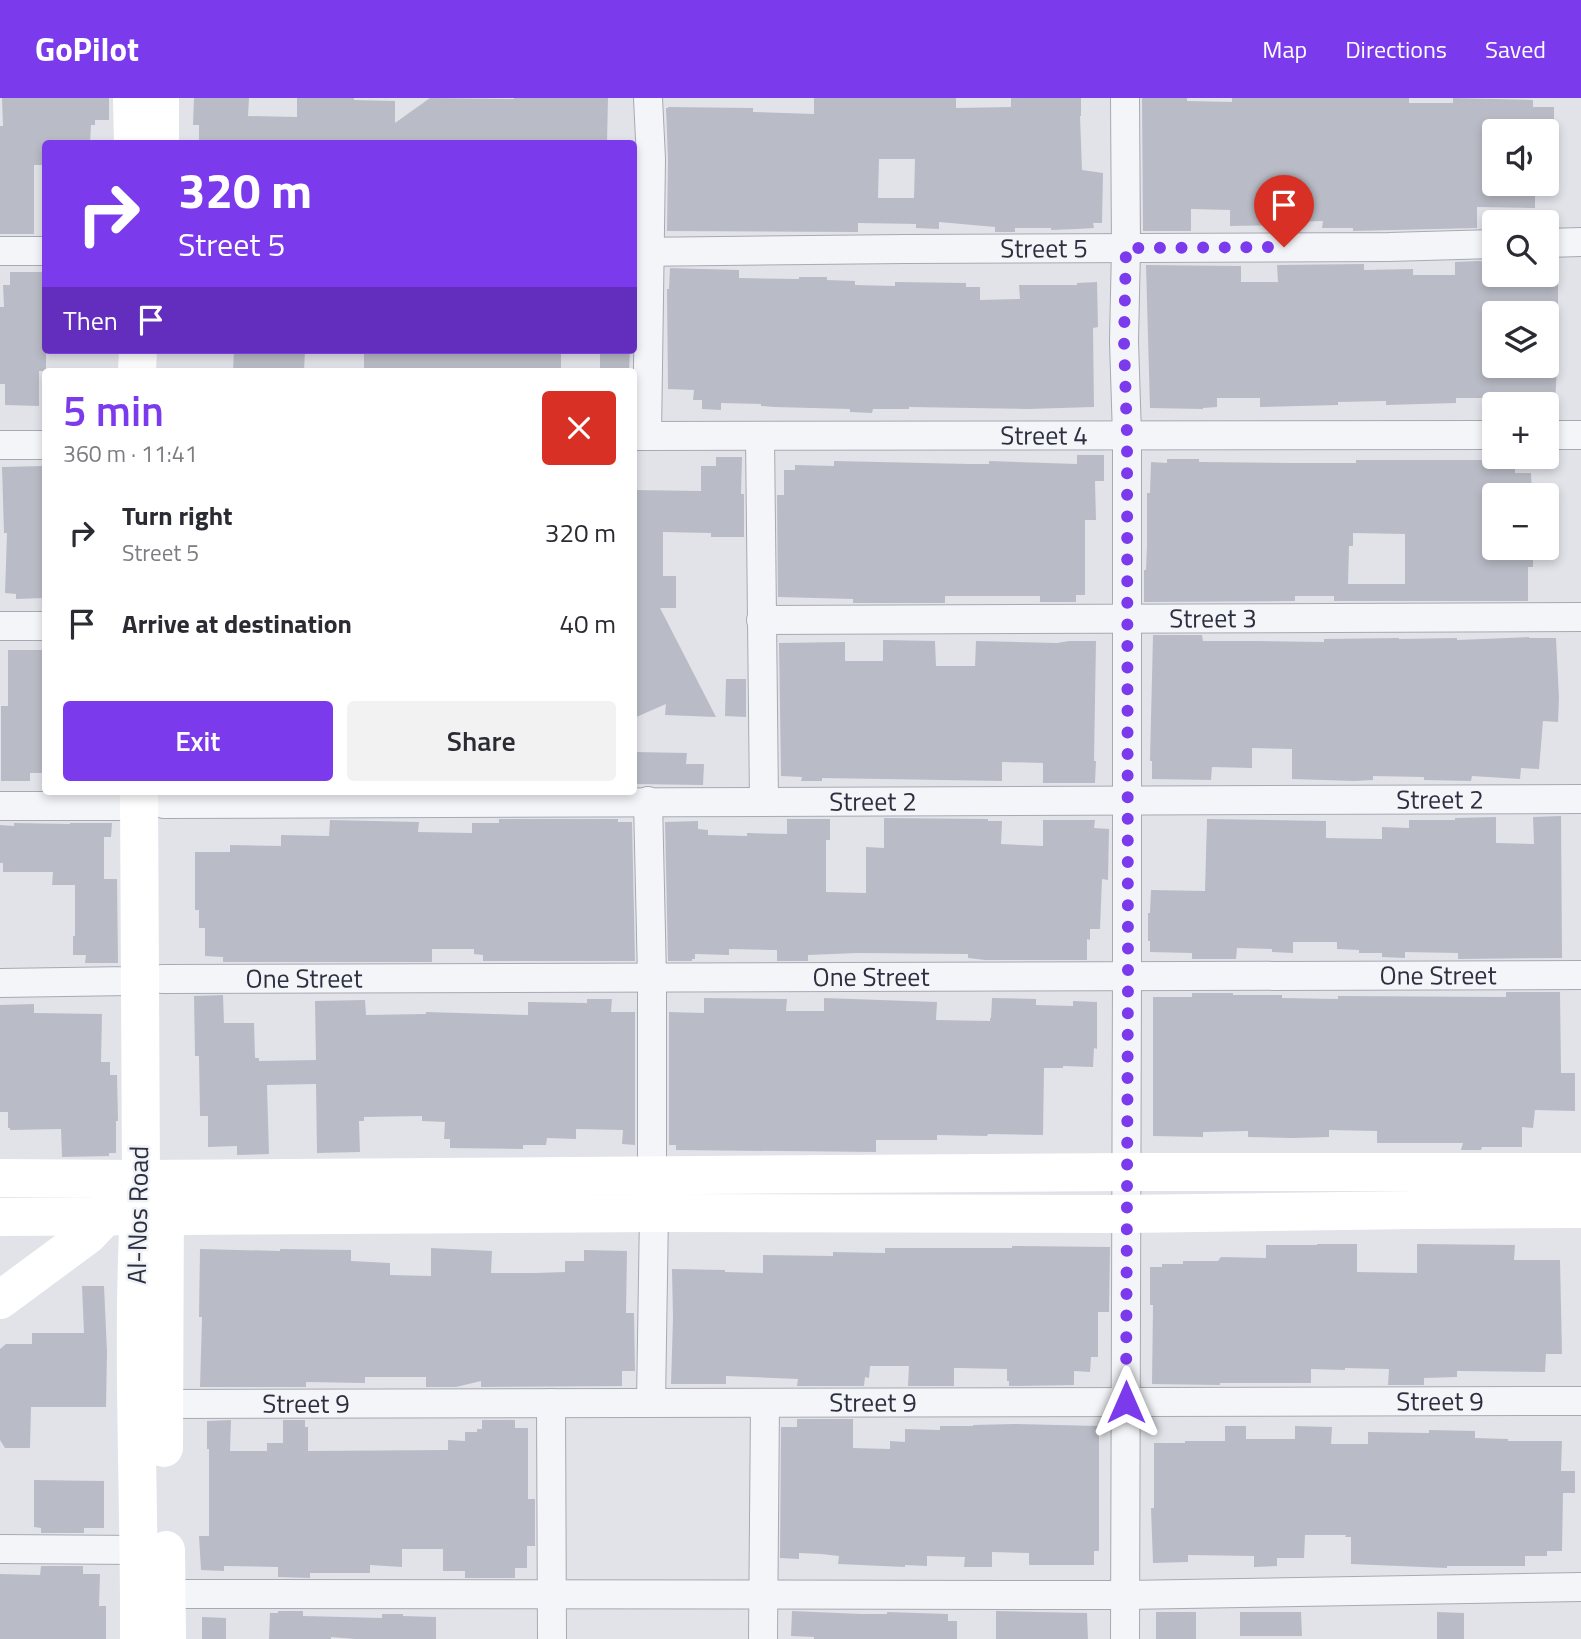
<!DOCTYPE html>
<meta charset="utf-8">
<style>
:root{--surface:#fff;--page:#f2f2f3;--text:#2b2b33;--muted:#7c7c81;--accent:#7c3aed}
body{margin:0;font-family:"Titillium Web",sans-serif;background:var(--page);color:var(--text);height:100vh;display:flex;flex-direction:column;font-size:26px;white-space:nowrap}
*{box-sizing:border-box;margin:0}
p{font-size:23px;color:var(--muted)}
.icon{flex:none;width:38px;height:38px;fill:none;stroke:currentColor;stroke-width:2;stroke-linecap:round;stroke-linejoin:round}
.map{position:relative;flex:1;overflow:hidden}
.side{position:absolute;left:42px;top:270px;width:595px;height:427px;display:flex;flex-direction:column;background:var(--surface);border-radius:7px;box-shadow:0 4px 10px #0003}
.side>*{flex:none}
.hud{position:absolute;left:42px;top:42px;width:595px;height:214px;border-radius:7px;box-shadow:0 4px 10px #0003;background:#7c3aed;color:#fff;overflow:hidden}
.controls{position:absolute;left:1482px;top:21px;display:grid;gap:14px}
.controls a{display:grid;place-items:center;width:77px;height:77px;border-radius:7px;background:var(--surface);box-shadow:0 4px 10px #0003;font-size:35px}
.pin{position:absolute;display:grid;place-items:center;width:60px;height:60px;color:#fff;margin:-72px -30px;border-radius:50% 50% 50% 0;rotate:-45deg;box-shadow:0 0 7px #0007}
.pin .icon{rotate:45deg}
.me{position:absolute;width:77px;margin:-38px;rotate:0deg;stroke-linejoin:round;filter:drop-shadow(0 0 5px #0008)}
.turn{display:flex;align-items:center;gap:24px;height:147px;padding:0 21px;font-size:32px}
.turn .icon{width:91px;height:91px;stroke-width:2.5}
.turn b{display:block;font-size:49px;line-height:60px}
.then{display:flex;align-items:center;height:66px;padding:0 21px;background:#0003;gap:14px;font-size:26px}
.round{display:grid;place-items:center;flex:none;width:74px;height:74px;border-radius:7px;background:var(--page)}
.summary{display:flex;align-items:center;justify-content:space-between;height:119px;padding:0 21px}
h1{font-size:42px;font-weight:600;line-height:52px;color:var(--accent)}
.action{display:flex;gap:14px;margin-top:auto;padding:14px 21px}
.action a{flex:1;height:80px;border-radius:7px;background:var(--accent);color:#fff;font-size:28px;font-weight:600;line-height:80px;text-align:center}
.action a+a{background:var(--page);color:var(--text)}
ul{padding:0;list-style:none}
li{display:flex;align-items:center;gap:21px;height:91px;padding:0 21px}
li div{flex:1}
li b{display:block;font-size:26px}
li em{font-style:normal}
header{display:flex;align-items:center;gap:42px;box-sizing:border-box;height:98px;padding:0 35px;background:var(--accent);color:#fff}
header strong{font-size:33px}
nav{display:flex;gap:38px;margin-inline-start:auto;font-size:24px}
.map>svg:first-child{display:block}
.building{fill:#b9bcc6;fill-rule:evenodd}
.lines{fill:none;stroke-linecap:round;stroke-linejoin:round}
.street-casing{stroke:#a7a9b3;stroke-width:30}
.street{stroke:#f4f5f8;stroke-width:28}
.secondary{stroke:#fff;stroke-width:38}
.route{stroke:#7c3aed;stroke-width:12;stroke-dasharray:0 21.6}
.labels{text-anchor:middle;stroke-width:5;stroke-linejoin:round;paint-order:stroke}
.street-label{font-size:26px;fill:#2b2f40;stroke:#f1f3f7}
</style>
<header>
<strong>GoPilot</strong>
<nav><a>Map</a><a>Directions</a><a>Saved</a></nav>
</header>
<div class="map">
<svg width="1581" height="1541" viewBox="0 0 1581 1541">
<rect width="100%" height="100%" fill="#e2e3e9"/>
<g class="building">
<polygon points="2,0 109,0 109,22 95,22 95,27 91,27 90,46 46,46 46,67 34,67 34,136 0,136 0,28 3,28"/>
<polygon points="194,0 249,0 248,18 297,19 297,0 354,0 354,2 395,3 395,25 430,0 514,1 514,0 608,0 607,46 199,46 199,27 193,27"/>
<path d="M814 0H956V10L1011 9V0H1081V18H1080L1082 72 1103 75 1102 125H1093L1094 130 1077 131 1051 132V130H1015V134H995V129L939 124V131L916 130V126L858 125V134L667 133 668 61 666 10H668V9L753 10V14L814 16ZM879 61H915L914 100H878Z"/>
<polygon points="1142,0 1187,0 1187,3 1232,4 1232,0 1409,0 1409,5 1453,5 1453,0 1533,2 1533,9 1554,9 1554,33 1494,33 1494,86 1535,86 1535,110 1477,109 1477,130 1353,133 1353,130 1322,130 1323,123 1287,124 1287,127 1230,128 1230,112 1191,111 1191,133 1143,133"/>
<polygon points="1477,163 1492,164 1492,177 1558,177 1558,215 1494,215 1494,268 1557,268 1555,306 1506,306 1506,303 1496,303 1496,300 1456,300 1456,305 1386,307 1386,303 1338,304 1338,307 1260,309 1260,300 1217,300 1217,309 1203,310 1203,311 1150,310 1146,167 1241,168 1241,184 1278,184 1277,167 1364,166 1364,172 1413,171 1413,177 1455,177 1455,164"/>
<polygon points="670,170 739,172 739,180 799,181 799,179 827,179 827,182 855,183 855,187 895,188 895,184 966,185 966,189 980,189 980,202 1020,201 1019,187 1077,187 1077,185 1097,184 1098,229 1093,230 1094,309 1027,311 909,309 909,311 873,311 872,315 850,314 850,311 774,309 761,308 761,306 721,305 721,312 702,311 702,302 693,302 694,292 668,291 667,191 669,191"/>
<polygon points="10,174 46,174 46,273 39,273 39,308 5,307 5,286 0,286 0,209 4,209 3,187 10,187"/>
<polygon points="234,252 305,252 304,273 233,273"/>
<polygon points="364,252 520,252 520,254 561,255 561,273 364,273"/>
<polygon points="600,252 630,252 629,273 600,273"/>
<polygon points="1077,357 1104,357 1104,383 1095,383 1096,422 1085,422 1085,497 1076,497 1076,504 1040,504 1040,498 945,498 945,505 853,505 853,501 778,499 777,397 784,397 784,372 795,372 795,367 834,368 834,363 969,366 989,366 989,363 1077,366"/>
<polygon points="716,359 742,359 741,396 744,396 744,439 711,439 711,435 663,434 663,478 676,478 676,510 660,510 716,619 665,617 666,606 634,620 634,392 701,393 701,368 716,368"/>
<path d="M1167 361H1199V364L1288 365H1356V362H1515V375H1531L1532 397H1494V450H1533V469H1528V503H1334V498H1295V503L1144 504V472H1146L1147 448V395H1150L1151 364 1167 365ZM1353 435 1405 436V486H1348L1349 448H1353Z"/>
<polygon points="43,368 46,457 46,480 43,480 44,500 16,501 16,496 5,495 7,435 4,435 2,369"/>
<polygon points="1153,537 1202,537 1203,543 1257,543 1324,544 1324,541 1399,540 1399,541 1457,540 1457,542 1529,539 1529,540 1556,540 1559,600 1558,624 1543,623 1539,671 1521,670 1520,681 1472,678 1471,683 1424,682 1424,679 1373,678 1373,682 1354,683 1292,681 1292,651 1252,650 1252,670 1212,669 1211,682 1152,681 1152,663 1150,663"/>
<polygon points="883,542 935,543 936,568 975,568 976,543 1057,545 1069,543 1096,543 1094,663 1096,663 1095,685 1043,685 1043,665 1002,664 1002,683 822,680 822,683 801,683 802,679 781,678 779,545 845,544 845,563 883,563"/>
<polygon points="8,552 46,552 46,675 30,675 30,683 1,683 1,608 8,608"/>
<polygon points="726,581 746,581 746,619 725,618"/>
<polygon points="635,654 687,655 686,666 704,666 703,687 634,686"/>
<polygon points="1561,718 1562,860 1458,861 1458,855 1405,854 1405,860 1382,859 1382,855 1359,855 1359,852 1337,851 1337,844 1293,844 1293,855 1272,854 1272,851 1237,850 1236,861 1192,861 1192,855 1150,854 1150,843 1148,843 1148,815 1150,815 1151,792 1205,793 1207,721 1326,723 1326,740 1382,741 1382,729 1409,730 1409,722 1455,722 1455,720 1496,719 1496,745 1534,746 1533,719"/>
<polygon points="884,720 988,721 988,723 1002,723 1001,746 1043,748 1043,722 1095,722 1094,730 1109,731 1108,782 1102,781 1100,831 1090,831 1090,842 1087,841 1087,862 985,862 968,860 968,856 858,855 808,857 808,863 777,863 777,852 729,851 729,857 695,856 695,861 692,861 692,863 668,863 665,724 698,723 698,731 708,732 708,737 747,738 747,735 787,736 787,721 830,721 830,742 826,742 826,794 866,795 866,749 884,750"/>
<polygon points="499,721 618,721 618,724 632,724 635,863 483,863 483,857 474,856 474,851 432,851 432,864 223,864 223,859 205,858 205,830 199,830 199,812 195,812 195,754 230,754 230,747 281,748 281,737 329,738 330,722 419,724 418,734 472,735 472,725 499,725"/>
<polygon points="14,725 70,726 70,725 112,725 111,739 104,739 104,781 117,781 118,865 85,865 86,857 73,857 73,838 75,838 75,787 52,787 53,774 3,774 3,765 0,765 0,727 14,728"/>
<polygon points="1506,894 1560,894 1561,975 1575,975 1575,1013 1535,1012 1533,1030 1522,1029 1522,1049 1482,1049 1481,1052 1461,1052 1463,1045 1377,1045 1377,1033 1329,1032 1329,1039 1292,1040 1248,1039 1248,1033 1203,1034 1203,1039 1153,1038 1153,899 1192,899 1192,895 1233,895 1233,897 1282,897 1282,900 1338,901 1338,898 1506,899"/>
<polygon points="223,897 224,925 254,925 255,960 259,960 259,963 316,962 315,903 365,902 366,917 426,916 426,914 528,917 528,904 587,905 587,901 612,901 611,914 635,914 635,1047 622,1046 623,1032 576,1031 576,1041 547,1040 546,1047 523,1047 523,1051 450,1050 450,1041 444,1041 445,1024 422,1023 422,1018 364,1019 364,1023 359,1023 360,1054 317,1055 316,986 267,987 269,1056 237,1057 237,1048 208,1049 208,1018 200,1018 199,958 195,958 194,898"/>
<polygon points="704,900 787,901 786,913 824,913 824,900 937,904 936,922 990,923 990,920 991,920 992,900 1036,901 1036,907 1073,908 1073,903 1097,904 1097,951 1094,950 1093,969 1063,968 1063,970 1044,970 1043,1037 988,1036 987,1038 937,1037 937,1042 876,1042 876,1054 676,1052 676,1047 669,1047 669,914 704,915"/>
<polygon points="34,906 34,915 102,916 101,964 110,964 110,977 117,977 118,1023 116,1023 116,1055 109,1055 109,1058 62,1059 61,1031 10,1032 10,1030 8,1030 8,1014 0,1014 0,907"/>
<polygon points="1317,1146 1357,1146 1357,1174 1417,1175 1417,1146 1515,1147 1514,1162 1560,1162 1562,1256 1546,1256 1545,1274 1457,1273 1457,1279 1424,1280 1424,1287 1388,1287 1389,1271 1345,1270 1345,1272 1311,1271 1311,1285 1220,1285 1220,1287 1152,1286 1153,1207 1150,1207 1150,1169 1162,1169 1162,1166 1183,1166 1183,1163 1218,1163 1221,1159 1266,1160 1266,1147 1317,1147"/>
<polygon points="1012,1148 1110,1149 1109,1214 1098,1214 1098,1259 1091,1259 1090,1274 1074,1273 1074,1287 1009,1288 1009,1283 1007,1283 1007,1271 959,1270 954,1270 954,1288 908,1288 909,1268 870,1268 869,1280 865,1279 864,1288 797,1288 798,1281 726,1278 726,1286 671,1286 673,1220 672,1171 725,1172 725,1174 763,1175 763,1157 833,1158 833,1154 885,1155 885,1150 1012,1150"/>
<polygon points="431,1150 492,1153 491,1175 535,1175 565,1174 565,1163 584,1163 584,1152 627,1153 626,1215 634,1215 635,1273 622,1273 622,1288 481,1289 481,1283 456,1289 426,1289 426,1279 365,1279 365,1285 306,1284 306,1289 200,1289 202,1219 199,1219 200,1151 280,1153 280,1151 351,1152 351,1163 390,1165 390,1177 431,1178"/>
<polygon points="82,1188 104,1188 107,1254 106,1309 31,1309 30,1350 5,1350 0,1342 0,1251 6,1246 32,1246 32,1235 84,1235"/>
<polygon points="797,1321 853,1321 853,1350 890,1351 890,1343 905,1344 905,1331 940,1332 940,1328 973,1328 973,1327 1014,1326 1099,1328 1099,1453 1094,1453 1094,1467 1029,1467 1029,1455 992,1454 992,1469 964,1469 965,1459 927,1458 927,1468 905,1467 905,1469 838,1466 839,1458 821,1456 799,1455 799,1461 780,1460 781,1329 797,1329"/>
<polygon points="231,1322 230,1353 267,1353 267,1345 283,1345 283,1322 305,1322 305,1329 308,1329 308,1353 448,1352 448,1342 465,1343 465,1334 477,1334 477,1331 482,1331 482,1322 515,1322 515,1330 528,1330 528,1401 535,1401 535,1448 527,1448 527,1470 515,1470 515,1480 465,1480 465,1473 443,1473 443,1451 402,1451 402,1469 370,1467 370,1475 310,1475 310,1480 278,1479 278,1469 224,1468 224,1473 201,1472 199,1438 209,1438 209,1351 207,1351 207,1323"/>
<polygon points="1225,1328 1246,1328 1246,1341 1295,1341 1295,1328 1332,1329 1331,1346 1368,1346 1368,1334 1429,1335 1429,1332 1475,1333 1475,1340 1508,1341 1508,1343 1562,1343 1561,1373 1575,1373 1575,1395 1563,1395 1562,1453 1547,1453 1547,1458 1525,1458 1525,1468 1447,1468 1447,1470 1351,1466 1351,1439 1345,1439 1346,1437 1305,1437 1304,1460 1277,1460 1277,1468 1254,1469 1254,1458 1188,1457 1188,1464 1153,1465 1151,1410 1154,1410 1154,1345 1185,1345 1185,1343 1225,1343"/>
<polygon points="34,1382 104,1383 104,1430 84,1430 84,1435 41,1435 41,1430 34,1429"/>
<polygon points="41,1468 83,1468 83,1476 100,1476 99,1508 106,1508 106,1541 0,1541 0,1476 40,1477"/>
<polygon points="278,1513 303,1513 303,1518 382,1520 382,1516 403,1516 403,1518 436,1519 436,1541 355,1541 331,1539 331,1541 269,1541 270,1515 278,1515"/>
<polygon points="792,1513 861,1516 887,1516 887,1514 948,1516 948,1523 957,1523 957,1541 814,1541 814,1539 791,1538"/>
<polygon points="996,1513 1087,1515 1088,1541 996,1541"/>
<rect x="1156" y="1514" width="40" height="27"/>
<polygon points="1240,1514 1301,1514 1302,1538 1240,1538"/>
<polygon points="1437,1514 1464,1515 1464,1541 1437,1541"/>
<polygon points="202,1519 226,1520 226,1541 202,1541"/>
</g>
<g class="lines">
<defs>
<g id="street">
<polyline points="1125,0 1126,150 1124,243 1127,338 1127,879 1125,1541"/>
<polyline points="1547,145 1581,144"/>
<polyline points="0,153 46,153"/>
<path id="s1" d="M634 154 905 151 1389 149 1494 146"/>
<polyline points="1547,337 1581,337"/>
<path id="s2" d="M634 338 1494 337"/>
<polyline points="647,338 651,61 648,0"/>
<polyline points="760,338 764,703"/>
<polyline points="0,347 46,347"/>
<path id="s3" d="M761 522 1581 519"/>
<polyline points="0,528 46,528"/>
<polyline points="648,703 652,880 652,1077"/>
<path id="s4" d="M164 706 1581 701"/>
<polyline points="0,708 139,708"/>
<path id="s5" d="M162 881 1581 877"/>
<polyline points="0,885 130,883 140,881"/>
<polyline points="551,1305 552,1541"/>
<polyline points="651,1305 654,1115"/>
<path id="s6" d="M164 1306 1581 1303"/>
<polyline points="0,1451 140,1452"/>
<polyline points="149,1498 166,1496 1125,1497 1581,1489"/>
<polyline points="763,1541 765,1305"/>
</g>
</defs>
<use href="#street" class="street-casing"/>
<use href="#street" class="street"/>
<g class="secondary">
<polyline points="132,0 133,46"/>
<polyline points="160,0 160,46"/>
<polyline points="137,273 138,252"/>
<path d="M139 693 141 1081C130 1234 140 1388 139 1541"/>
<polyline points="0,1080 141,1081 1127,1074 1581,1074"/>
<polyline points="0,1119 654,1115 1126,1116 1417,1112 1581,1111"/>
<polyline points="0,1202 88,1137 105,1119 109,1109"/>
<polyline points="164,1350 165,1092"/>
<polyline points="166,1452 167,1541"/>
</g>
</g>
<g class="lines">
<polyline class="route" points="1126,1304 1128,879 1127,338 1124,243 1126,150 1284,149"/>
</g>
<g class="labels">
<g class="street-label">
<text dy="9" stroke="none"><textPath href="#s1" startOffset="410">Street 5</textPath></text>
<text dy="9" stroke="none"><textPath href="#s2" startOffset="410">Street 4</textPath></text>
<text dy="9" stroke="none"><textPath href="#s3" startOffset="452">Street 3</textPath></text>
<text dy="9" stroke="none"><textPath href="#s4" startOffset="1276">Street 2</textPath></text>
<text dy="9" stroke="none"><textPath href="#s4" startOffset="709">Street 2</textPath></text>
<text dy="9" stroke="none"><textPath href="#s5" startOffset="1276">One Street</textPath></text>
<text dy="9" stroke="none"><textPath href="#s5" startOffset="709">One Street</textPath></text>
<text dy="9" stroke="none"><textPath href="#s5" startOffset="142">One Street</textPath></text>
<text transform="translate(138 1117) rotate(-89)" y="9">Al-Nos Road</text>
<text dy="9" stroke="none"><textPath href="#s6" startOffset="1276">Street 9</textPath></text>
<text dy="9" stroke="none"><textPath href="#s6" startOffset="709">Street 9</textPath></text>
<text dy="9" stroke="none"><textPath href="#s6" startOffset="142">Street 9</textPath></text>
</g>
</g>
</svg>
<div class="controls">
<a><svg class="icon" aria-label="sound" viewBox="0 0 24 24"><path d="M4 9h4l5-4v14l-5-4H4zM17 9q2 3 0 6"/></svg></a>
<a><svg class="icon" aria-label="search" viewBox="0 0 24 24"><circle cx="10" cy="10" r="6"/><path d="M15 15l6 6"/></svg></a>
<a><svg class="icon" aria-label="layers" viewBox="0 0 24 24"><path d="M12 4l9 5-9 5-9-5zM3 14l9 5 9-5"/></svg></a>
<a>+</a>
<a>−</a>
</div>
<div class="pin" style="left:1284px;top:149px;background:#d93025"><svg class="icon" aria-label="arrive" viewBox="0 0 24 24"><path d="M6 21V4h12l-3 4 3 4H6"/></svg></div>
<svg class="me" style="left:1126px;top:1304px" viewBox="-20 -20 40 40"><path d="M0-17L14 15 0 8-14 15z" fill="#7c3aed" stroke="#fff" stroke-width="4"/></svg>
<div class="hud">
<div class="turn"><svg class="icon" aria-label="right" viewBox="0 0 24 24"><path d="M7 20v-9h11M14 6l5 5-5 5"/></svg><div><b>320 m</b>Street 5</div></div>
<div class="then">Then<svg class="icon" aria-label="arrive" viewBox="0 0 24 24"><path d="M6 21V4h12l-3 4 3 4H6"/></svg></div>
</div>
<section class="side">
<div class="summary"><div><h1>5 min</h1><p>360 m · 11:41</p></div><a class="round" style="background:#d93025;color:#fff"><svg class="icon" aria-label="close" viewBox="0 0 24 24"><path d="M6 6l12 12M18 6L6 18"/></svg></a></div>
<ul>
<li><svg class="icon" aria-label="right" viewBox="0 0 24 24"><path d="M7 20v-9h11M14 6l5 5-5 5"/></svg><div><b>Turn right</b><p>Street 5</p></div><em>320 m</em></li>
<li><svg class="icon" aria-label="arrive" viewBox="0 0 24 24"><path d="M6 21V4h12l-3 4 3 4H6"/></svg><div><b>Arrive at destination</b></div><em>40 m</em></li>
</ul>
<div class="action"><a>Exit</a><a>Share</a></div>
</section>
</div>
